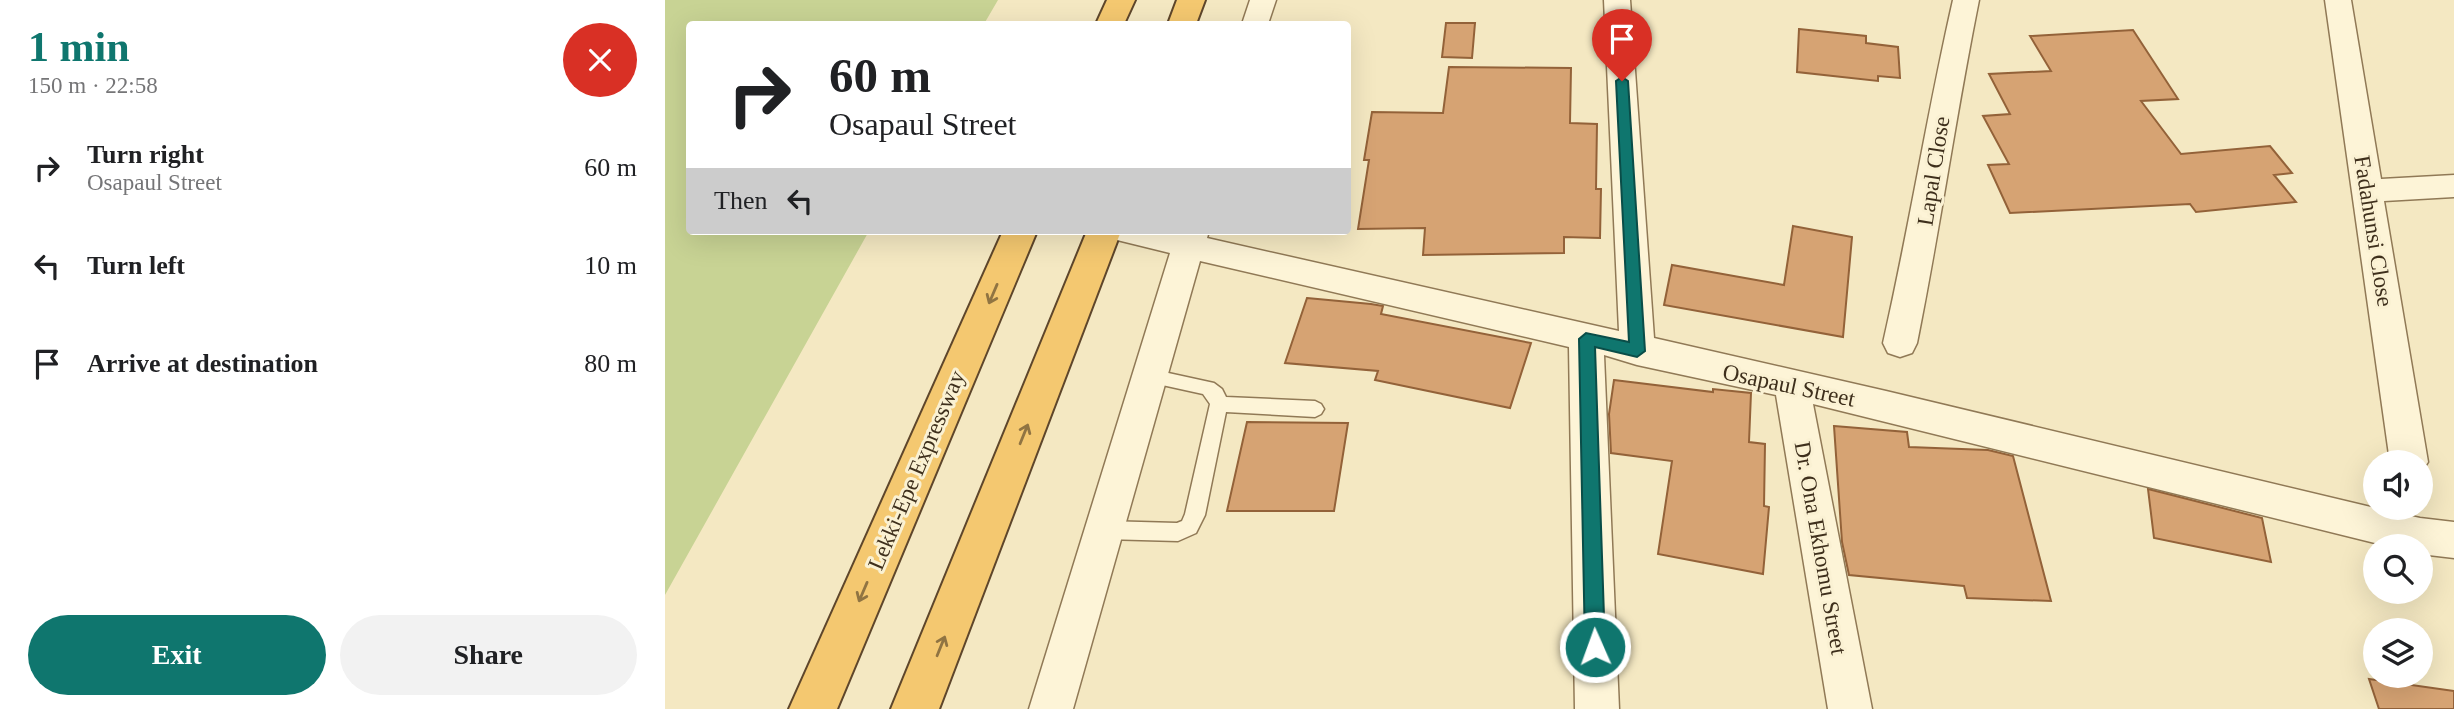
<!DOCTYPE html>
<meta charset="utf-8">
<style>
:root{--surface:#fff;--page:#f2f2f2;--text:#202124;--muted:#757577;--accent:#0f766e}
body{margin:0;font-family:"Times New Roman",serif;background:var(--page);color:var(--text);height:100vh;display:flex;flex-direction:column;font-size:26px;white-space:nowrap}
*{box-sizing:border-box;margin:0}
p{font-size:23px;color:var(--muted)}
.icon{flex:none;width:38px;height:38px;fill:none;stroke:currentColor;stroke-width:2;stroke-linecap:round;stroke-linejoin:round}
.map{position:relative;flex:1;overflow:hidden}
.sheet{display:flex;flex-direction:column;background:var(--surface);width:665px}
.sheet>*{flex:none}
.hud{position:absolute;left:21px;top:21px;width:665px;height:214px;border-radius:7px;box-shadow:0 7px 28px #0002;background:#fff;color:var(--text);overflow:hidden}
.controls{position:absolute;left:1698px;top:450px;display:grid;gap:14px}
.controls a{display:grid;place-items:center;width:70px;height:70px;border-radius:50%;background:var(--surface);box-shadow:0 7px 28px #0002;font-size:35px}
.pin{position:absolute;display:grid;place-items:center;width:60px;height:60px;color:#fff;margin:-72px -30px;border-radius:50% 50% 50% 0;rotate:-45deg;box-shadow:0 0 7px #0007}
.pin .icon{rotate:45deg}
.me{position:absolute;width:77px;margin:-38px;rotate:358deg;stroke-linejoin:round;filter:drop-shadow(0 0 5px #0008)}
.turn{display:flex;align-items:center;gap:24px;height:147px;padding:0 28px;font-size:32px}
.turn .icon{width:91px;height:91px;stroke-width:2.5}
.turn b{display:block;font-size:49px;line-height:60px}
.then{display:flex;align-items:center;height:66px;padding:0 28px;background:#0003;gap:14px;font-size:26px}
.round{display:grid;place-items:center;flex:none;width:74px;height:74px;border-radius:37px;background:var(--page)}
.summary{display:flex;align-items:center;justify-content:space-between;height:119px;padding:0 28px}
h1{font-size:42px;font-weight:700;line-height:52px;color:var(--accent)}
.cta{display:flex;gap:14px;margin-top:auto;padding:14px 28px}
.cta a{flex:1;height:80px;border-radius:42px;background:var(--accent);color:#fff;font-size:28px;font-weight:700;line-height:80px;text-align:center}
.cta a+a{background:var(--page);color:var(--text)}
ul{padding:0;list-style:none}
li{display:flex;align-items:center;gap:21px;height:98px;padding:0 28px}
li div{flex:1}
li b{display:block;font-size:26px}
li em{font-style:normal}
main{display:flex;flex:1;min-height:0}
.map>svg:first-child{display:block}
.green{fill:#c8d394}
.building{fill:#d6a373;stroke:#936239;stroke-width:2}
.lines{fill:none;stroke-linecap:round;stroke-linejoin:round}
.service-casing{stroke:#907956;stroke-width:3}
.minor-casing{stroke:#907956;stroke-width:3}
.trunk-casing{stroke:#5e462b;stroke-width:4}
.service{fill:#fdf4d7;fill-rule:evenodd}
.minor{fill:#fdf4d7;fill-rule:evenodd}
.trunk{fill:#f4c870;fill-rule:evenodd}
.oneway{stroke:#907442}
.route{fill:#0f766e;stroke:#0a4d48;stroke-width:2}
.labels{text-anchor:middle;stroke-width:6;stroke-linejoin:round;paint-order:stroke}
.street-label{font-size:23px;fill:#3e2f1c;stroke:#faf1d3}
</style>
<main>
<section class="sheet">
<div class="summary"><div><h1>1 min</h1><p>150 m · 22:58</p></div><a class="round" style="background:#d93025;color:#fff"><svg class="icon" aria-label="close" viewBox="0 0 24 24"><path d="M6 6l12 12M18 6L6 18"/></svg></a></div>
<ul>
<li><svg class="icon" aria-label="right" viewBox="0 0 24 24"><path d="M7 20v-9h11M14 6l5 5-5 5"/></svg><div><b>Turn right</b><p>Osapaul Street</p></div><em>60 m</em></li>
<li><svg class="icon" aria-label="left" viewBox="0 0 24 24"><path d="M17 20v-9H6M10 6l-5 5 5 5"/></svg><div><b>Turn left</b></div><em>10 m</em></li>
<li><svg class="icon" aria-label="arrive" viewBox="0 0 24 24"><path d="M6 21V4h12l-3 4 3 4H6"/></svg><div><b>Arrive at destination</b></div><em>80 m</em></li>
</ul>
<div class="cta"><a>Exit</a><a>Share</a></div>
</section>
<div class="map">
<svg width="1789" height="709" viewBox="0 0 1789 709">
<rect width="100%" height="100%" fill="#f4e8c2"/>
<polygon class="green" points="0,0 333,0 319,24 24,24 24,231 204,231 0,595"/>
<g class="building">
<polygon points="781,23 810,23 807,58 777,57"/>
<polygon points="1134,29 1201,36 1201,43 1233,47 1235,78 1213,76 1213,81 1132,72"/>
<polygon points="1468,30 1513,99 1476,101 1516,154 1605,146 1627,173 1609,175 1631,202 1531,212 1525,204 1345,213 1323,165 1344,164 1318,116 1345,114 1324,74 1386,71 1365,36"/>
<polygon points="784,67 906,68 905,123 932,124 931,189 936,189 935,238 899,237 899,253 758,255 760,228 693,229 704,160 699,160 707,112 778,113"/>
<polygon points="1128,226 1187,237 1178,337 999,305 1007,265 1119,285"/>
<polygon points="642,298 706,304 718,306 716,314 866,343 845,408 710,380 713,371 620,363"/>
<polygon points="949,380 1048,392 1048,389 1086,393 1084,442 1100,444 1099,506 1104,507 1098,574 993,554 1007,461 946,453 944,414"/>
<polygon points="582,422 683,423 669,511 562,511"/>
<polygon points="1169,426 1242,432 1244,447 1323,450 1348,456 1386,601 1302,598 1299,586 1184,575 1177,542"/>
<polygon points="1483,489 1597,518 1606,562 1489,538"/>
<polygon points="1704,679 1789,691 1789,709 1714,709"/>
</g>
<g class="lines">
<defs>
<polygon id="service" points="485,369 549,383 557,389 561,397 650,401 656,404 659,409 656,414 650,417 561,412 540,515 531,533 513,541 439,539 432,536 429,530 432,524 439,521 512,523 517,521 520,514 545,404 538,394 479,381 476,376 479,371"/>
<g id="minor">
<polygon points="585,0 611,0 603,24 577,24"/>
<polygon points="939,0 965,0 989,338 1221,391 1710,508 1755,518 1789,522 1789,558 1755,554 1755,546 1722,546 1148,404 1207,709 1163,709 1111,395 972,365 939,355 954,709 910,709 904,347 535,261 408,709 364,709 505,253 448,239 443,231 544,231 542,238 954,331"/>
<path d="M1288 0H1314C1291 114 1275 229 1252 343L1247 353 1235 357 1223 353 1218 343C1244 229 1262 114 1288 0Z"/>
<polygon points="1660,0 1686,0 1716,179 1789,175 1789,197 1719,201 1763,462 1755,474 1755,462 1725,462"/>
</g>
<g id="trunk">
<polygon points="442,0 470,0 459,24 431,24"/>
<polygon points="512,0 540,0 531,24 503,24"/>
<polygon points="338,231 372,231 172,709 124,709"/>
<polygon points="422,231 456,231 274,709 226,709"/>
</g>
</defs>
<use href="#service" class="service-casing"/>
<use href="#minor" class="minor-casing"/>
<use href="#trunk" class="trunk-casing"/>
<use href="#service" class="service"/>
<use href="#minor" class="minor"/>
<use href="#trunk" class="trunk"/>
</g>
<defs><path id="oneway-shaft" d="M-6 0H5M1.5-3L5.5 0L1.5 3" fill="none" stroke-width="1.6" stroke-linecap="round" stroke-linejoin="round" transform="scale(1.75)"/></defs>
<g class="oneway">
<use href="#oneway-shaft" transform="translate(328 294) rotate(113)"/>
<use href="#oneway-shaft" transform="translate(359 434) rotate(-68)"/>
<use href="#oneway-shaft" transform="translate(198 592) rotate(113)"/>
<use href="#oneway-shaft" transform="translate(276 646) rotate(-68)"/>
</g>
<polygon class="route" points="957,77 963,81 980,351 972,357 930,347 940,647 937,653 930,656 923,653 920,647 914,339 921,333 964,342 951,81"/>
<g class="labels">
<g class="street-label">
<text transform="translate(1268 171) rotate(-81)" y="8">Lapal Close</text>
<text transform="translate(1709 231) rotate(81)" y="8">Fadahunsi Close</text>
<text transform="translate(1124 385) rotate(12)" y="8">Osapaul Street</text>
<text transform="translate(251 470) rotate(-67)" y="8">Lekki-Epe Expressway</text>
<text transform="translate(1156 548) rotate(80)" y="8">Dr. Ona Ekhomu Street</text>
</g>
</g>
</svg>
<div class="controls">
<a><svg class="icon" aria-label="sound" viewBox="0 0 24 24"><path d="M4 9h4l5-4v14l-5-4H4zM17 9q2 3 0 6"/></svg></a>
<a><svg class="icon" aria-label="search" viewBox="0 0 24 24"><circle cx="10" cy="10" r="6"/><path d="M15 15l6 6"/></svg></a>
<a><svg class="icon" aria-label="layers" viewBox="0 0 24 24"><path d="M12 4l9 5-9 5-9-5zM3 14l9 5 9-5"/></svg></a>
</div>
<div class="pin" style="left:957px;top:81px;background:#d93025"><svg class="icon" aria-label="arrive" viewBox="0 0 24 24"><path d="M6 21V4h12l-3 4 3 4H6"/></svg></div>
<svg class="me" style="left:930px;top:647px" viewBox="-20 -20 40 40"><circle r="17" fill="#0f766e" stroke="#fff" stroke-width="3"/><path d="M0-11L8 9 0 5-8 9z" fill="#fff"/></svg>
<div class="hud">
<div class="turn"><svg class="icon" aria-label="right" viewBox="0 0 24 24"><path d="M7 20v-9h11M14 6l5 5-5 5"/></svg><div><b>60 m</b>Osapaul Street</div></div>
<div class="then">Then<svg class="icon" aria-label="left" viewBox="0 0 24 24"><path d="M17 20v-9H6M10 6l-5 5 5 5"/></svg></div>
</div>
</div>
</main>
